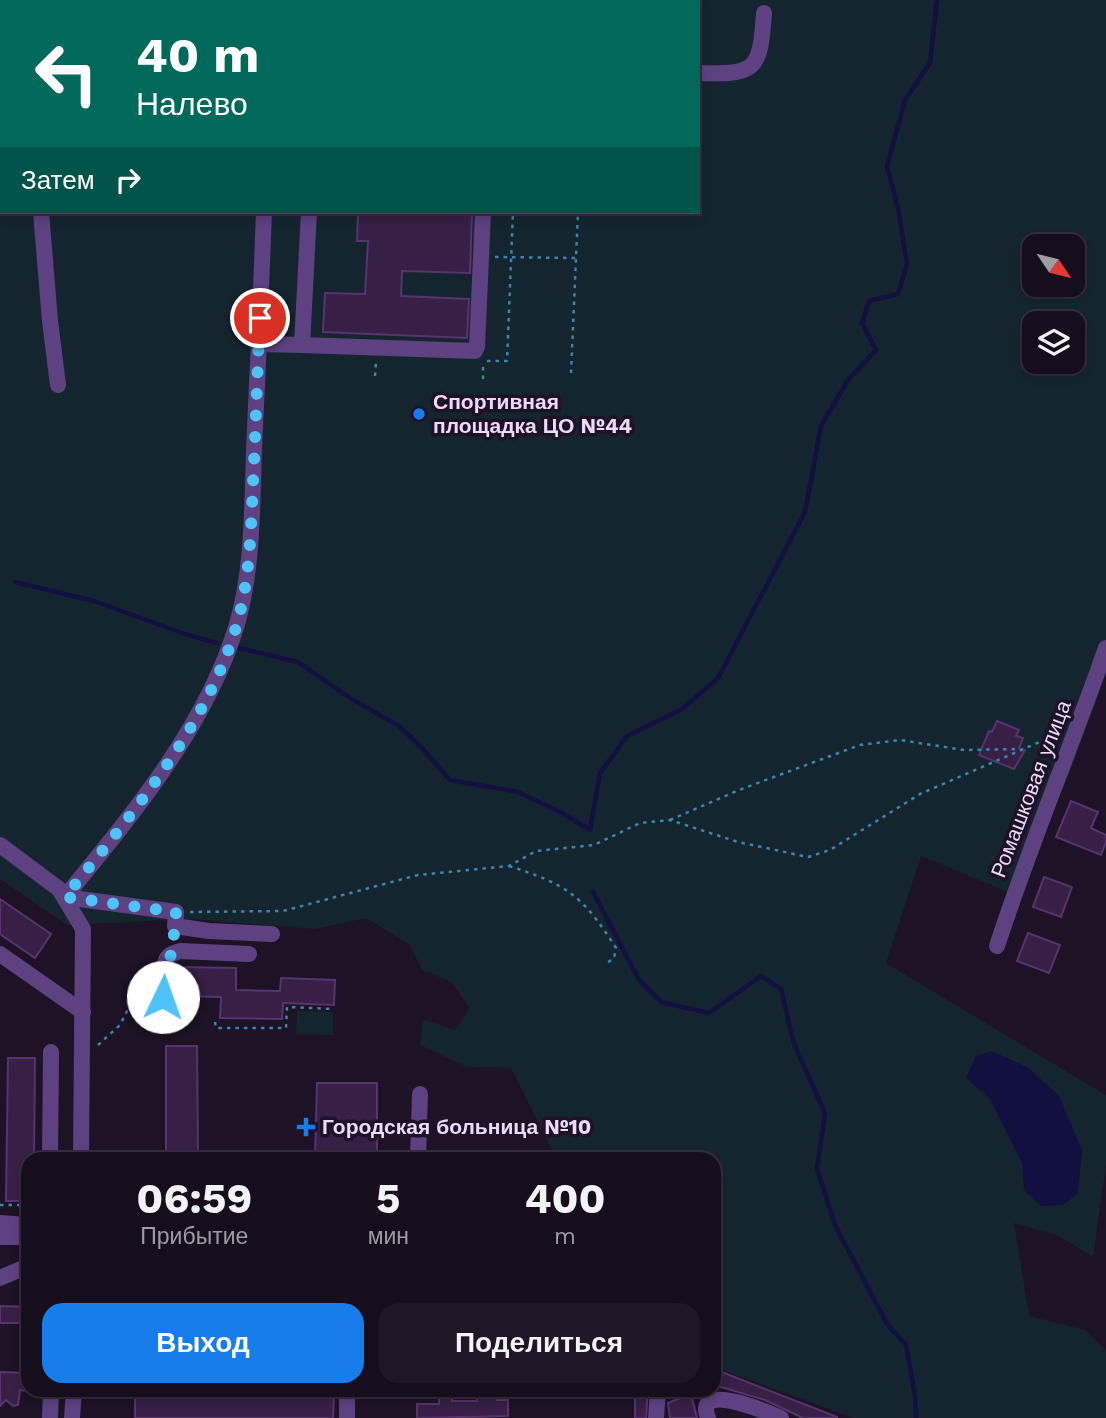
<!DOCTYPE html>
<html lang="ru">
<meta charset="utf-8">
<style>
:root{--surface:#160e1c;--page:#1f1725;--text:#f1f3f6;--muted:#9e9ca3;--line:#352e3b;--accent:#177deb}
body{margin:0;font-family:"Work Sans",sans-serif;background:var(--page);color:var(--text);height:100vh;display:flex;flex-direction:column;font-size:26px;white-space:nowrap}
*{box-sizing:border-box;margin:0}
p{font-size:23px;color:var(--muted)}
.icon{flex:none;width:38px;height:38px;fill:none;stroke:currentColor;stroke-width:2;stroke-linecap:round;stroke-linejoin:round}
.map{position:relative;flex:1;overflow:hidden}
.drawer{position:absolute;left:21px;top:1152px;width:700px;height:245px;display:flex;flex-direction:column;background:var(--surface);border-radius:21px;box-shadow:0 4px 10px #0003,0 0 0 2px var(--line)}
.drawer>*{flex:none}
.banner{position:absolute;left:0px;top:0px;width:700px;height:214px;box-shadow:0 4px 10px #0003,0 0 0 2px var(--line);background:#00695c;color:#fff;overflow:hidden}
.needle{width:46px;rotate:125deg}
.tools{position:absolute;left:1022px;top:234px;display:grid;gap:14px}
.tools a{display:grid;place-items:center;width:63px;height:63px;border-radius:14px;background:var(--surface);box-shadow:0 4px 10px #0003,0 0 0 2px var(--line);font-size:35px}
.pin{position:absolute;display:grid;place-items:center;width:60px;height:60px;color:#fff;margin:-30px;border:4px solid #fff;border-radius:50%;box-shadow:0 2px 7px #0007}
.me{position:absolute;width:77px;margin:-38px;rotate:3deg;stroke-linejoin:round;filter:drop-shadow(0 0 5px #0008)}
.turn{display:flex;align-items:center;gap:24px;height:147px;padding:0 21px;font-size:32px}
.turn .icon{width:91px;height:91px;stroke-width:2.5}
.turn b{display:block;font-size:49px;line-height:60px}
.then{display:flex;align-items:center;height:66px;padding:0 21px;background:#0003;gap:14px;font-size:26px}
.eta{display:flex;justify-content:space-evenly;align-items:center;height:119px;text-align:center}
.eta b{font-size:42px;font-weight:700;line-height:49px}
.button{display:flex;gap:14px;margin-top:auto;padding:14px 21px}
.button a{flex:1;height:80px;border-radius:21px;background:var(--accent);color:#fff;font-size:28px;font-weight:700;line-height:80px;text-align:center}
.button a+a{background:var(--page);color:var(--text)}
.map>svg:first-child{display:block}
.green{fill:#15252f;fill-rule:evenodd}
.water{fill:#120f41}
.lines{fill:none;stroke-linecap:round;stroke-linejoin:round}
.stream{stroke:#120f41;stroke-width:4.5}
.building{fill:#371f45;stroke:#58336f;stroke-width:2}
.path{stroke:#3b85af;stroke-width:2.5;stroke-dasharray:3.5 5;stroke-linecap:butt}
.minor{stroke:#5e4181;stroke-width:16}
.route{stroke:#4fc3f7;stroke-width:12;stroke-dasharray:0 21.6}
.poi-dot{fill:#177deb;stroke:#1d1226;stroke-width:2.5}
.labels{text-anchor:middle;stroke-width:7;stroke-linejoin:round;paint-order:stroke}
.poi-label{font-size:21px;font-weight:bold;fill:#ecdafc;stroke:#1d1226;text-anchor:start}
.street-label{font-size:21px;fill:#ecdafc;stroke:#1d1226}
</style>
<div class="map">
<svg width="1106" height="1418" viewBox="0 0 1106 1418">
<rect width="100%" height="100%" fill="#1d1226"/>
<g class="green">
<path d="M0 0H1106V673L1073 764 1018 896 921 856 886 963 1106 1095V1165L1093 1257 1057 1235 1014 1223 1029 1316 1085 1330 1106 1350V1418H853L714 1367V1158H556L511 1068 467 1067 420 1045 423 1019 455 1030 470 1008 451 982 422 970 410 945 366 918 315 929 191 919 67 925 0 879ZM2 2H698V212H2ZM1034 247H1073V285H1034ZM1034 324H1073V362H1034Z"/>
<polygon points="297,1011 333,1012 333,1035 296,1034"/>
</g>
<polygon class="water" points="992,1051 1029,1068 1059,1096 1082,1150 1078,1193 1063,1205 1041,1206 1024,1190 1022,1163 990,1099 966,1078 976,1056"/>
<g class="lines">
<g class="stream">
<polyline points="15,582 94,601 185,634 217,643"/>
<polyline points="239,648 298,662 350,698 399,726 420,746 450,780 518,792 564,814 590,830 600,773 627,736 682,709 718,678 805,512 821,426 848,380 876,350 862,323 869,301 898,294 907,264 898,208 887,166 905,100 930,63 937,0"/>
<polyline points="593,892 639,980 661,1002 709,1013 761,976 781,989 794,1044 825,1113 817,1169 835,1225 887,1324 906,1345 915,1395 916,1418"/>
</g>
</g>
<g class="building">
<polygon points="369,212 472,212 470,273 402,271 401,296 469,299 467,338 323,332 325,293 365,294 368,241 357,241 358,213"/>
<polygon points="997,721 1019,730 1016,736 1023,738 1019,748 1025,750 1014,769 979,755 989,731 992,732"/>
<polygon points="1071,801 1098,812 1091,828 1106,835 1106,842 1101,855 1056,837"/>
<polygon points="1044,877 1072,887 1061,917 1033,907"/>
<polygon points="0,899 51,934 35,958 0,934"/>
<polygon points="1028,933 1060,945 1049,973 1017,961"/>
<polygon points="175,967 236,968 236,990 280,991 281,978 335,980 334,1005 283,1003 282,1019 220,1018 221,997 181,996 174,993"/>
<polygon points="166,1046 197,1046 198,1158 166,1158"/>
<polygon points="8,1058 35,1058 34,1158 28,1158 28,1201 6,1201"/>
<polygon points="317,1083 377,1083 377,1158 315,1158"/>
<polygon points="0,1306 28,1307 28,1323 0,1323"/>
<polygon points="714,1369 837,1417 837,1418 803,1418 765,1400 714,1385"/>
<polygon points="0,1372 28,1373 28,1391 20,1390 18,1405 13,1406 6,1400 0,1406"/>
<polygon points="135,1390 170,1390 170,1393 334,1396 333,1418 135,1418"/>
<polygon points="439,1390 452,1390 452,1401 477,1401 477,1390 497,1390 497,1400 508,1400 508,1416 417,1418 417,1404 439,1404"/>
<polygon points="635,1390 648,1390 646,1418 635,1418"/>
<polygon points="691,1394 697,1418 670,1418 668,1403"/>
</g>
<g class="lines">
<g class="path">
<polyline points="495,257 576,258"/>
<polyline points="487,361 507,361 513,212"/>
<polyline points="571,373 578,212"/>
<polyline points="375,376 376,362"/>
<polyline points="483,379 483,364"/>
<polyline points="670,820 739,790 860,745 900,740 964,750 1019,749"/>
<path d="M509 866C568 885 582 895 616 948L614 958 607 963"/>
<polyline points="190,912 283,911 418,875 509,866 536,851 594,845 640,823 670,820 738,842 808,857 830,850 920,794 1058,734"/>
<polyline points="215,1022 216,1028 286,1028 287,1007 333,1009"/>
<polyline points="98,1045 120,1025 139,987 150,976"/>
<polyline points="0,1205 28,1205"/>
</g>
<g class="minor">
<polyline points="272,2 272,0"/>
<polyline points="447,2 447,0"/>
<polyline points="483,2 483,0"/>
<polyline points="535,2 535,0"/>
<polyline points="559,2 559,0"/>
<polyline points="0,66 2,71"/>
<path d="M698 73C757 75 760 70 764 13"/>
<polyline points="41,212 50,321 58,385"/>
<polyline points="259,344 302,345 309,212"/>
<polyline points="302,345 475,351 477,347 483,212"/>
<polyline points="0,845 59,889 83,929 81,1158"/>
<path d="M65 897C131 816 207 726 237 624 253 569 252 508 254 450 258 371 261 291 264 212"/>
<polyline points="65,897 176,912 175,926 209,931 272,934"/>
<path d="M997 946C1030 845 1071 748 1106 648"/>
<polyline points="0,954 83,1012"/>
<path d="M176 1005C175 1005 167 1001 166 1000 161 996 163 966 166 960 169 954 174 953 180 951L249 954"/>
<polyline points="50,1158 51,1052"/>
<polyline points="418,1158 420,1094"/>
<polyline points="0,1223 28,1225"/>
<polyline points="0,1237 28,1237"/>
<polyline points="0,1278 28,1266"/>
<polyline points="50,1418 51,1390"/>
<polyline points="72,1418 74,1390"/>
<polyline points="347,1418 347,1390"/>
<polyline points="656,1418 658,1390"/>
<path d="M708 1418C693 1380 767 1412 781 1418"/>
</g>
</g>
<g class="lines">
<path class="route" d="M163 997 164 970 166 961 172 954 176 912 65 897C130 817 208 725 237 624 250 579 251 529 253 482 256 427 257 372 260 318"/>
</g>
<g class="poi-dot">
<circle cx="419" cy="414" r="7"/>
<path d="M302.5 1116.5h7v7h7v7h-7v7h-7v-7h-7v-7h7z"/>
</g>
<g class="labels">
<g class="poi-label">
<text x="433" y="409">Спортивная<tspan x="433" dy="24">площадка ЦО №44</tspan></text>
<text x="322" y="1134">Городская больница №10</text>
</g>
<g class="street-label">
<text transform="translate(1031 789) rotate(-69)" y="7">Ромашковая улица</text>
</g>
</g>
</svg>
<div class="tools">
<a><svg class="needle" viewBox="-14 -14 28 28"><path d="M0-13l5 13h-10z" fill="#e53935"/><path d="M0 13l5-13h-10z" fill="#9e9ca3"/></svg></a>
<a><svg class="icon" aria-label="layers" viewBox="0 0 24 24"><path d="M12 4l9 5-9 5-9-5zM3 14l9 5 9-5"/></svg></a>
</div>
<div class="pin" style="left:260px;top:318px;background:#d93025"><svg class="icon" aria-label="arrive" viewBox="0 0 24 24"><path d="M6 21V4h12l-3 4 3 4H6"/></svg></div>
<svg class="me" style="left:163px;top:997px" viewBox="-20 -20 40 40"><circle r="19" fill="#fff"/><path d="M0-13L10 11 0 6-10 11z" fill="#4fc3f7"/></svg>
<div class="banner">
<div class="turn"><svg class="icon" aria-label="left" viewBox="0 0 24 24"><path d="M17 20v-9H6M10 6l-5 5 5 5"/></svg><div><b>40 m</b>Налево</div></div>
<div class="then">Затем<svg class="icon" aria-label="right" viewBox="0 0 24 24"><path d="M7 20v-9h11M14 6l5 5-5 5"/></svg></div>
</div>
<section class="drawer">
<div class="eta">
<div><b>06:59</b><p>Прибытие</p></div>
<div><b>5</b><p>мин</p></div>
<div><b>400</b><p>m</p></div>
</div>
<div class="button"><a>Выход</a><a>Поделиться</a></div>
</section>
</div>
